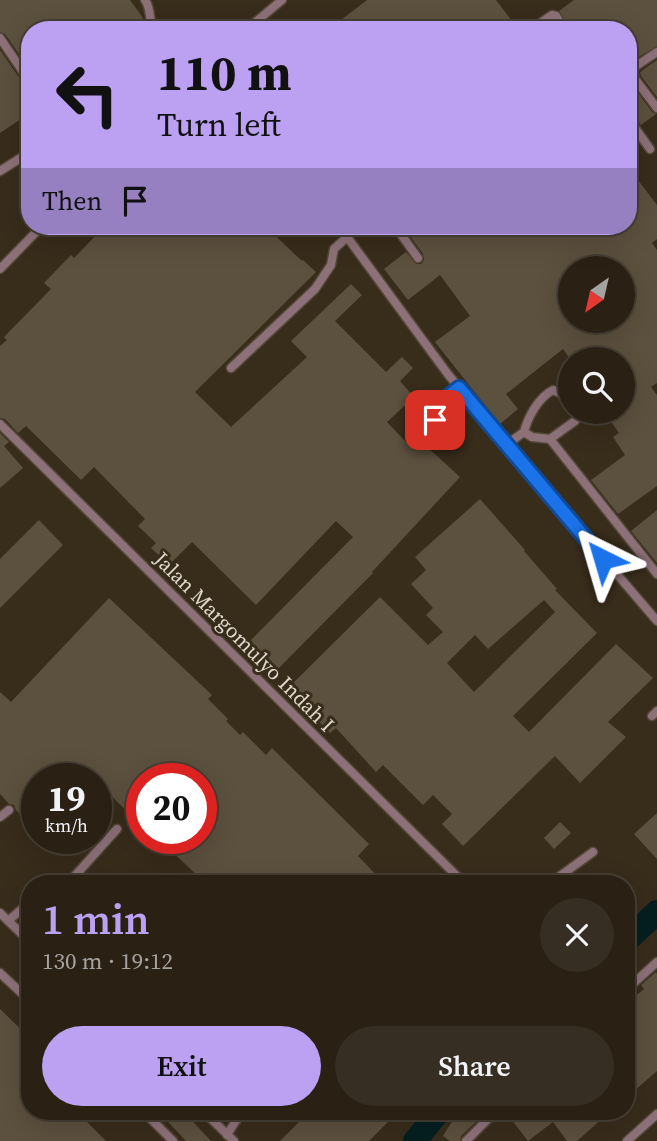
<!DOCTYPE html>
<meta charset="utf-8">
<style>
:root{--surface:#2a2114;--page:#362e22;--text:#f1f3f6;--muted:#a5a3a0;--line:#463e34;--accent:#bca0f2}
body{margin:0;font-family:"Source Serif 4",serif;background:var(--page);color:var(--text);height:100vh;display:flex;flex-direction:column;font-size:26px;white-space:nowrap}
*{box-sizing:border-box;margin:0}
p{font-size:23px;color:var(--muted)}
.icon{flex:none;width:38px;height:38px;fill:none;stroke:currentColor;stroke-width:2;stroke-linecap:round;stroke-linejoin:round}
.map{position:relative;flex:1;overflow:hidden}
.panel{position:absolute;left:21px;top:875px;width:614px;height:245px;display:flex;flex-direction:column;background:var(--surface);border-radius:28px;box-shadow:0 7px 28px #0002,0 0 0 2px var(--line)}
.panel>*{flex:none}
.top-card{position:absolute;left:21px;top:21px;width:616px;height:214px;border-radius:28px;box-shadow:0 7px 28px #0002,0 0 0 2px var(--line);background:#bca0f2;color:#111;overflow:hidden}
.needle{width:46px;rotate:214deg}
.buttons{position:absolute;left:558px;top:256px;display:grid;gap:14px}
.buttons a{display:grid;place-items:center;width:77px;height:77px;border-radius:50%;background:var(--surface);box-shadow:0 7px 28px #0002,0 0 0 2px var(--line);font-size:35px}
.speed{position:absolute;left:21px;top:763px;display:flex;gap:14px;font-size:35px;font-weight:700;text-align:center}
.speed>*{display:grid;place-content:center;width:91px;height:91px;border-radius:50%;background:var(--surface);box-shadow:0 7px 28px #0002,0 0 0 2px var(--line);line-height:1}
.speed small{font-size:18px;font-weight:400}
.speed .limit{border:10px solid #d22;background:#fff;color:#111}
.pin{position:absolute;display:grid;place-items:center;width:60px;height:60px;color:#fff;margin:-30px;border-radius:14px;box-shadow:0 4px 10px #0006}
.me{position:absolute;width:77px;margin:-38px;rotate:320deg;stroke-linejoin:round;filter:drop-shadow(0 0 5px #0008)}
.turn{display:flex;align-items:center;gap:24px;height:147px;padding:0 21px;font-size:32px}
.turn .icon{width:91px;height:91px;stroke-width:2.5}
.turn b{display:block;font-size:49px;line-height:60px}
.then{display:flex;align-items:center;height:66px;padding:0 21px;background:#0003;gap:14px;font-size:26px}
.round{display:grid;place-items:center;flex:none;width:74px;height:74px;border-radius:37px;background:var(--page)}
.summary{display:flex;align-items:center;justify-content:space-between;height:119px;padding:0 21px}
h1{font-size:42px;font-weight:600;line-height:52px;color:var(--accent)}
.cta{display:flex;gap:14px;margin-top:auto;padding:14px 21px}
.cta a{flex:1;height:80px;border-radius:42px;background:var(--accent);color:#111;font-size:28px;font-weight:600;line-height:80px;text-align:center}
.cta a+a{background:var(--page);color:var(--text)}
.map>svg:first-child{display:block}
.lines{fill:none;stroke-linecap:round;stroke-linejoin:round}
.river{stroke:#051f20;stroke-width:24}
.building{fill:#5c503e;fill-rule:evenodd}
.lane-casing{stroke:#534737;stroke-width:11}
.lane{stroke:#8c7178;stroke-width:8}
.route-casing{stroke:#114b97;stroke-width:18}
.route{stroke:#1a73e8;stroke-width:12}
.labels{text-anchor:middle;stroke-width:6;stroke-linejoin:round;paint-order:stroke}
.street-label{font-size:21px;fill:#ded7cc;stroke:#382c1b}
</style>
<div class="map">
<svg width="657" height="1141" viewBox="0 0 657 1141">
<rect width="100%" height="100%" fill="#382c1b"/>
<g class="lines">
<g class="river">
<polyline points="626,941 657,912"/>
<polyline points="415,1141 439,1111"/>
</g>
</g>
<g class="building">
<polygon points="0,0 130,0 143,18 126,30 30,30 30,70 5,34 0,32"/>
<polygon points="367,0 496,0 519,30 328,30"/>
<polygon points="574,0 657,0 657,46 632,61 628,66 628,30 571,30 559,11"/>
<polygon points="0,50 25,86 30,88 30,113 0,133"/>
<polygon points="657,60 657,97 641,76 640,72"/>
<polygon points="628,79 652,112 656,114 641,125 633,114 628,111"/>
<path d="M628 167 657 205V239L652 243 657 250V383L651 387 657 395V486L618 514 591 480 625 455 613 437 619 433 604 411H623V359H570L563 349 506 394 518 409 500 424 435 342 470 316 440 275 408 300 384 269 406 252 416 264H421L424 260 423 254 403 226H628ZM570 268H623V320H570Z"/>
<polygon points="105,226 265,226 302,261 303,260 316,272 195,392 231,427 307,357 291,341 351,284 362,295 335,321 386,372 402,357 413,368 400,381 414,397 387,422 406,442 413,434 460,477 372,572 373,573 272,675 244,647 353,537 336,521 256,605 192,542 169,565 151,548 156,543 138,526 145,519 94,467 81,480 26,426 18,433 5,419 0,418 0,346 7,340 4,337 51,289 44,283 71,255 74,258"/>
<polygon points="0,433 9,442 4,446 23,468 0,488"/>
<path d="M480 499 525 550 524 551 557 589 555 590 597 633 513 716 529 732 616 644 653 678 608 722 626 737 580 783 555 756 463 846 442 824 452 814 433 795 423 805 383 765 376 772 336 728 330 733 287 689 380 597 428 645 443 632 426 615 433 608 411 584 426 570 415 557ZM544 600 555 612 474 692 447 663 475 635 488 649Z"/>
<polygon points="657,510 657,563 631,531"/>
<polygon points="39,520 63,545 0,608 0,559"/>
<polygon points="109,598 212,695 208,699 228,719 226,721 240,735 243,732 266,755 272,748 369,844 358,856 385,884 206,884 158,838 201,838 201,779 142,779 142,826 96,781 96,779 37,779 37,832 16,810 14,805 9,804 0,794 0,692 11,702"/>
<polygon points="657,813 657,859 634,834"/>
<polygon points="560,822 571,833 554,849 544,838"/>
<polygon points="656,972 657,974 657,1071 626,1098 626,1004 644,989 641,985"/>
<polygon points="0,1009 30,1038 30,1111 76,1111 106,1141 0,1141"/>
<polygon points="158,1111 183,1111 211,1141 186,1141"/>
<polygon points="310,1111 399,1111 369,1141 280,1141"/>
<polygon points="468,1111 480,1118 461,1136 460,1141 450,1141 443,1136 451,1123 459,1114 464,1118"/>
<polygon points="505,1111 611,1111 577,1141 567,1141 553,1122 528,1141"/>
</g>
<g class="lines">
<defs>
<g id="lane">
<path d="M145 0C152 10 148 20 154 30"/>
<polyline points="246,30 282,0"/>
<polyline points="530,30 552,15 556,16 565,30"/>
<polyline points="0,38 30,82"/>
<polyline points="657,52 636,66 633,71 635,79 657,108"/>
<polyline points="628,118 650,149"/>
<polyline points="0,171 30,152"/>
<polyline points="339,226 447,373 506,445 657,621"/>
<polyline points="395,226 418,258"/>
<polyline points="0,269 42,226"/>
<polyline points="231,368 315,289 331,265 334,249 347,237"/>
<polyline points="0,424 465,884"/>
<polyline points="524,432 532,437 550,439 575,421 577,417 575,411"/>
<polyline points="550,439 657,574"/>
<path d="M458 440C447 432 436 426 434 411L439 404 459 388"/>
<path d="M506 445 524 432C528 417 538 398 553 390L560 393 570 405"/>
<polyline points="652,716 657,711"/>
<polyline points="0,817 9,810"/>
<polyline points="65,884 73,878 117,829"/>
<polyline points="549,884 593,852"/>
<polyline points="0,913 30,942"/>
<polyline points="8,921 30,902"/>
<polyline points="0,973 30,1001"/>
<polyline points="626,990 657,962"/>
<polyline points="143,1111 173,1141"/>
<polyline points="203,1111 234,1141"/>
<polyline points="227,1135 242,1111"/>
<polyline points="466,1141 496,1111"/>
<polyline points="627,1141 657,1114"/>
</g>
</defs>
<use href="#lane" class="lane-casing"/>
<use href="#lane" class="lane"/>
</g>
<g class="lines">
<defs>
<polyline id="route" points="435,420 434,411 439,404 459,388 603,559"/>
</defs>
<use href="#route" class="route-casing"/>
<use href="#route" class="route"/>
</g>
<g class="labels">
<g class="street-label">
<text transform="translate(244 642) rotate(45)" y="7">Jalan Margomulyo Indah I</text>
</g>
</g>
</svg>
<div class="buttons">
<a><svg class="needle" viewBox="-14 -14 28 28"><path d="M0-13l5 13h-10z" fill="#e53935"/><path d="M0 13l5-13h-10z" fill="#a5a3a0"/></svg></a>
<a><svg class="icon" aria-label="search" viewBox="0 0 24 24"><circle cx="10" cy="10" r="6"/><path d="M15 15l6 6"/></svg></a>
</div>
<div class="speed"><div>19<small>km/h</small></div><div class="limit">20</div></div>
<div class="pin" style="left:435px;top:420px;background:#d93025"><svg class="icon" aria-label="arrive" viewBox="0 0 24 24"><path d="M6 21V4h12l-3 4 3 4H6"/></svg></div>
<svg class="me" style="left:603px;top:559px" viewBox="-20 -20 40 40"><path d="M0-17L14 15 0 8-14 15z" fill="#1a73e8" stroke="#fff" stroke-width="4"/></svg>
<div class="top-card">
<div class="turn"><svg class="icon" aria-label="left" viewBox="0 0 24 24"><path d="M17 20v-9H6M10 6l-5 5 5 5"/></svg><div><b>110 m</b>Turn left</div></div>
<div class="then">Then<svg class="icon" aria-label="arrive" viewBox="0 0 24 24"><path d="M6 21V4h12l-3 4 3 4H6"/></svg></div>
</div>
<section class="panel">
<div class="summary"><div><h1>1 min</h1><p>130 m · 19:12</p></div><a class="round"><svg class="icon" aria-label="close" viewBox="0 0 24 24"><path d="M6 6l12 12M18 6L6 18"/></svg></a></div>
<div class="cta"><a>Exit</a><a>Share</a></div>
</section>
</div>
